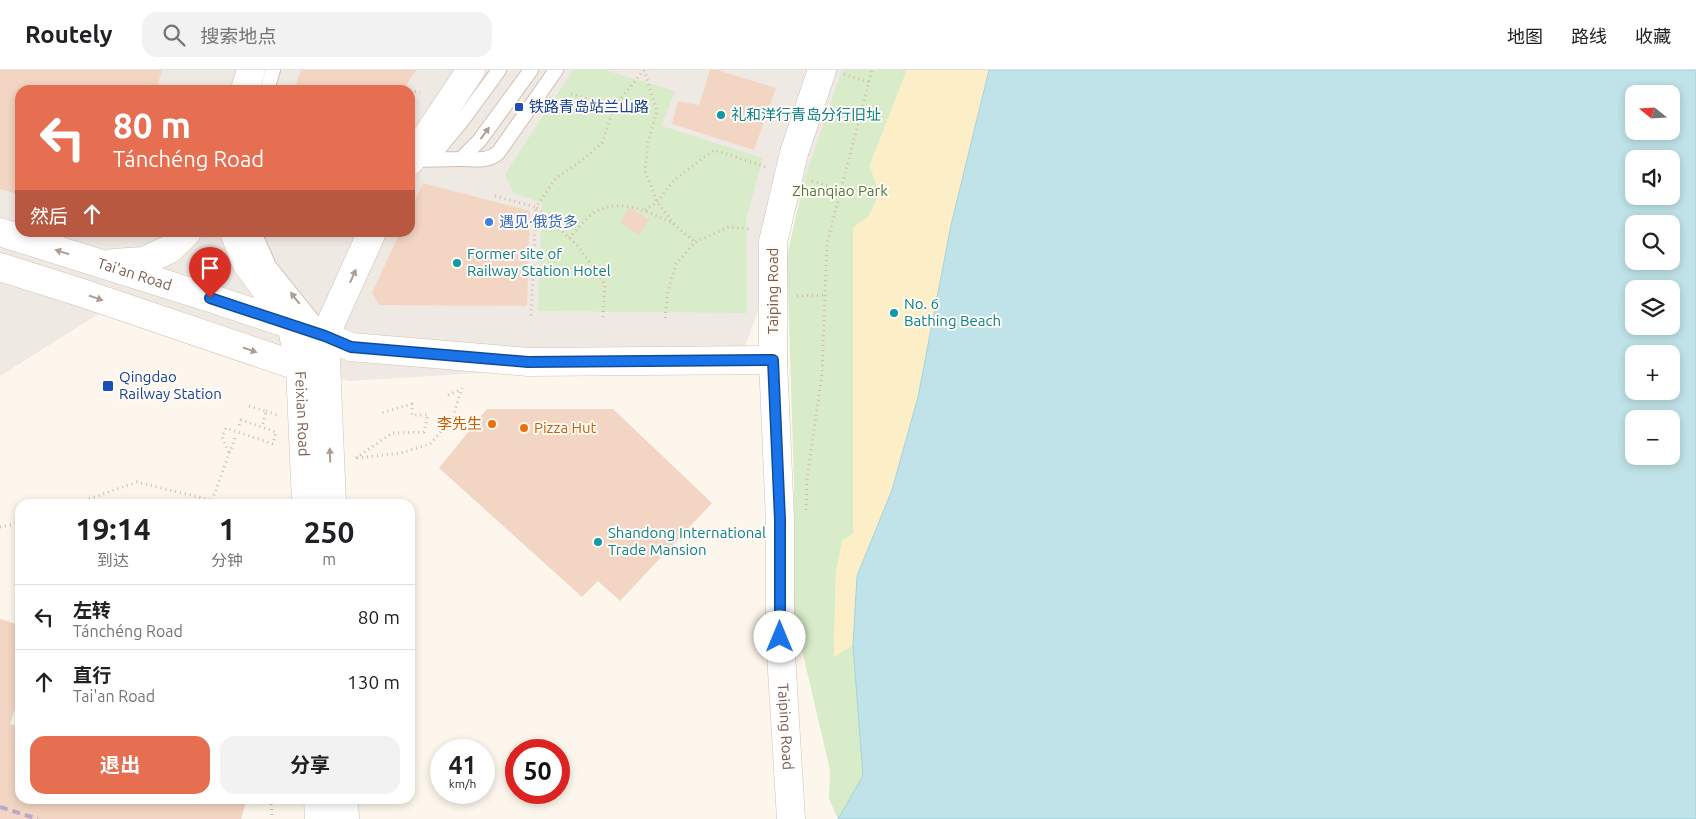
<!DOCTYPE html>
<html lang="zh">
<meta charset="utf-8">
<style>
:root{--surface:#fff;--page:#f2f2f2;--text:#202124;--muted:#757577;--line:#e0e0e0;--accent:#e76f51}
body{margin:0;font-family:Ubuntu,"Noto Sans SC",sans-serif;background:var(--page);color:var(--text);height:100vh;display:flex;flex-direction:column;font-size:19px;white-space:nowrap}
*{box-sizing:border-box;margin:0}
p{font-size:16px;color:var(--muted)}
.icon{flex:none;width:28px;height:28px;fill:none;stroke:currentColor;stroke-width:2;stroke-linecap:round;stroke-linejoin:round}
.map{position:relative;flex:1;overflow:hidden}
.panel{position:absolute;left:15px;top:429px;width:400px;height:305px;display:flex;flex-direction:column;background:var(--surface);border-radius:15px;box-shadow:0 2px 8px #0003}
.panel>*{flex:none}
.hud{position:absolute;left:15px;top:15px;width:400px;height:152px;border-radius:15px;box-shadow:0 2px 8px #0003;background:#e76f51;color:#fff;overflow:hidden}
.needle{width:32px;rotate:288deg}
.tools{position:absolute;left:1625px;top:15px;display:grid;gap:10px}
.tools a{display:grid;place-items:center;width:55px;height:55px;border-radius:10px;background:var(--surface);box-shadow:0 2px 8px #0003;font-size:25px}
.speed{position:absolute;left:430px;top:669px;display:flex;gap:10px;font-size:25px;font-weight:700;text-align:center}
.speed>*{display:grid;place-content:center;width:65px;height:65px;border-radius:50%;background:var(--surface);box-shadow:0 2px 8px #0003;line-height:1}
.speed small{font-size:12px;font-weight:400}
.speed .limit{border:8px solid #d22;background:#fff;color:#111}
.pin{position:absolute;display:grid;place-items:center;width:42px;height:42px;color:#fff;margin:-51px -21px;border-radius:50% 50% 50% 0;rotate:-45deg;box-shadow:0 0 5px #0007}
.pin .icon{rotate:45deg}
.me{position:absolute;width:55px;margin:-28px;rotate:0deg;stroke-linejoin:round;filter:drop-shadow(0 0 4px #0008)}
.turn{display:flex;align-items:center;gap:18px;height:105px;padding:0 15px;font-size:22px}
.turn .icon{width:65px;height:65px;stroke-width:2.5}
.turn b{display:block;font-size:35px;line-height:42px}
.then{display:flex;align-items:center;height:48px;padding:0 15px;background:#0003;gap:10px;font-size:19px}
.eta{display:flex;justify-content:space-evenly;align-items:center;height:85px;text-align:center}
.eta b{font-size:30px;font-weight:700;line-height:35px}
.cta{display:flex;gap:10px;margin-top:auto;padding:10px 15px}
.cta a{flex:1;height:58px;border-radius:15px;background:var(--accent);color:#fff;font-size:20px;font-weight:700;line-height:58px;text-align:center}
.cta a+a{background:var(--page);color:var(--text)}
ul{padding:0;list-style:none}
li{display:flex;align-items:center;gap:15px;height:65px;padding:0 15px;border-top:1px solid var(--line)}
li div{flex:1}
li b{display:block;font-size:19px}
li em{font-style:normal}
header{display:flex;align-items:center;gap:30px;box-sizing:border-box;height:70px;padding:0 25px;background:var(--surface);border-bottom:1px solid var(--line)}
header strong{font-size:24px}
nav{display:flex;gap:28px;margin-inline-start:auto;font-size:18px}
.search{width:350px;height:45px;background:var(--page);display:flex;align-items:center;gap:12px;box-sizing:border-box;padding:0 18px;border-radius:15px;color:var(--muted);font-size:19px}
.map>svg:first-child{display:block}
.industrial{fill:#efe9e4;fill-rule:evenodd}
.green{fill:#d8ecc9}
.sand{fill:#fcefc7}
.water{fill:#bfe3e8;stroke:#a5d3da;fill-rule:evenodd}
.building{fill:#f3d5c3}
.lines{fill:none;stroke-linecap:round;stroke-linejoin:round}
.lane-casing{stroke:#d1beb0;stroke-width:16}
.street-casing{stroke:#d1beb0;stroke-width:29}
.secondary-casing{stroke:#d6c0b0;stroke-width:29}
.path{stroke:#d9b8a5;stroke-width:3;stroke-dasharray:1 4;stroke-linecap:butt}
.lane{stroke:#fff;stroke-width:14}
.street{stroke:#fff;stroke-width:28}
.secondary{stroke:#fff;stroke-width:28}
.rail{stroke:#b9a8c9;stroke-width:4;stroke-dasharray:8 5;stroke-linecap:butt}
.oneway{fill:#af9d94}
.route-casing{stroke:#114b97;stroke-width:12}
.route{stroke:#1a73e8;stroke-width:9}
.transit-dot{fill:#1a4fb4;stroke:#fffaf3;stroke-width:2}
.culture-dot{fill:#0f9aa8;stroke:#fffaf3;stroke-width:2}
.shop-dot{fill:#3f7fe0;stroke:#fffaf3;stroke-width:2}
.food-dot{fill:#e8710a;stroke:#fffaf3;stroke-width:2}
.labels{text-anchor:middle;stroke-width:4;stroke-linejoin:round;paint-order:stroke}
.transit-label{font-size:15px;fill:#164399;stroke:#fffaf3;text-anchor:start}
.culture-label{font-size:15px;fill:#0d838f;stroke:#fffaf3;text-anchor:start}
.park-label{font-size:15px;fill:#537a41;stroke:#fffaf3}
.shop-label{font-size:15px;fill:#366cbe;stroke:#fffaf3;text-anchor:start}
.street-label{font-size:15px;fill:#7a5c4d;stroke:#fffaf3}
.food-label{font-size:15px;fill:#c56008;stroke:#fffaf3;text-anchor:end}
</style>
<header>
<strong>Routely</strong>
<div class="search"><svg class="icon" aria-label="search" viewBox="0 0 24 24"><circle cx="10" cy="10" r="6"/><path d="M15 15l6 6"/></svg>搜索地点</div>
<nav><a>地图</a><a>路线</a><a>收藏</a></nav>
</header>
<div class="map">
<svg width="1696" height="749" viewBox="0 0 1696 749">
<rect width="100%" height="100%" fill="#fdf6ec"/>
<path class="industrial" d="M0 0H848L741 287 349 311 105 240 0 306ZM20 20H410V162H20Z"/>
<g class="green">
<polygon points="573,0 608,0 608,1 675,21 662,56 763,88 746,149 747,243 538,241 542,133 513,123 505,104"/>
<polygon points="842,0 907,0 870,95 879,124 869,146 853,158 853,464 842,471 836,503 834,586 853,575 863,706 838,749 829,729 830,700 793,541 794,412 787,186 804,111"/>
</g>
<polygon class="sand" points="907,0 989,0 951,155 918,327 892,421 857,506 853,575 834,587 836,503 842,471 853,464 853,158 869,146 879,125 870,95"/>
<path class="water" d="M989 0H1696V749H838L863 706 853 575 857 506 892 420 918 327 951 155ZM1634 24H1671V61H1634ZM1634 89H1671V126H1634ZM1634 154H1671V191H1634ZM1634 219H1671V256H1634ZM1634 284H1671V321H1634ZM1634 349H1671V386H1634Z"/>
<g class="building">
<polygon points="0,0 162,0 156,20 20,20 20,125 0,119"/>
<polygon points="301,0 416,0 403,20 294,20"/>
<polygon points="710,0 717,0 776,18 754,80 672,54 678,31 699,35"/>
<polygon points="423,113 530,141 527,236 379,235 372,223 400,162 410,162 410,141"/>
<polygon points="630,137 649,150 639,165 620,152"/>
<polygon points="487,339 613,339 712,433 620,531 598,511 582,527 439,398"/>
<polygon points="0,549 20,555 20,622 10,654 20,657 20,729 247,729 241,749 0,749"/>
</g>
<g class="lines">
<defs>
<g id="lane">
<polyline points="267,20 273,0"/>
<polyline points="431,88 461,52 499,0"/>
<path d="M461 89C474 89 487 92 498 83L556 0"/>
<polyline points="410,90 461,89 479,71 531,0"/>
<polyline points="254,162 269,196 322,262"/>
</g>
<polyline id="street" points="773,290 773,172 794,83 822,0"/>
<g id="secondary">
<polyline points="245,20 251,0"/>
<polyline points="410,91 471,0"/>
<path id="s1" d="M0 162 210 228 325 266 351 277 529 292 773 290 780 450V567L791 749"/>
<path id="s2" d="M234 162 246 193 291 254 300 297 306 434"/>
<polyline points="113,193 144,191 170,179 187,162"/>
<polyline points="0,197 79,222 300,297"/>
<polyline points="325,266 332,434"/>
<polyline points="314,281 325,266 372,162"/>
<polyline points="318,729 319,749"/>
<polyline points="344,729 345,749"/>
</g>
</defs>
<use href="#lane" class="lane-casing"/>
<use href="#street" class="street-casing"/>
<use href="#secondary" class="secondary-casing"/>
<g class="path">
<polyline points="644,0 657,41 648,72 645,100 657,132 674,154 695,172"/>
<polyline points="844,4 869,12"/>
<polyline points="410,20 420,23"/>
<polyline points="571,24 614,37"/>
<polyline points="812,111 840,120"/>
<polyline points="495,126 536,137 531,246"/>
<polyline points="645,140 657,132 674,110 714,80 766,97"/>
<path d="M569 168C577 160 587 146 597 141 624 128 649 142 674 154"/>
<polyline points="797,226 824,225"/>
<polyline points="603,247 605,214 578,176 536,137 556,108 585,88 602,73 614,37 644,0"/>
<polyline points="665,248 668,221 676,194 695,172 729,157 750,159"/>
<polyline points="448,325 462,319"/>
<polyline points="249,336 266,341 262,357"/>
<polyline points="266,341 277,345"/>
<polyline points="229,382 222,367 226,358 273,374 276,362 241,350 238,358"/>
<polyline points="356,388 392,363 424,362 428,345 412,345 412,334 381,343"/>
<polyline points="357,388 401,383 430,374 452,349 462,318"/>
<polyline points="212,430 235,368"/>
<polyline points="75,434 137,412 227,434"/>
<polyline points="806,440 807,409 822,304 827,173 872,0"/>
<polyline points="0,457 20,453"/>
<polyline points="271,729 272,749"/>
</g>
<use href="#lane" class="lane"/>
<use href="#street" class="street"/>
<use href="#secondary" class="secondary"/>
<polyline class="rail" points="0,737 38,749"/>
</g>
<defs><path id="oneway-solid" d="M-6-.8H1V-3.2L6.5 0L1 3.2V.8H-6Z" transform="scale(1.25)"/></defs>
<g class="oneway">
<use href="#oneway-solid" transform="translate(485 63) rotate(-54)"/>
<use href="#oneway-solid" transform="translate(62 182) rotate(-163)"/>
<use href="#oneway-solid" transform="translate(353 206) rotate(-66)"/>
<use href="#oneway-solid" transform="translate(96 228) rotate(19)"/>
<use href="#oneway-solid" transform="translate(295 228) rotate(-128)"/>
<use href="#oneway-solid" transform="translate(250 280) rotate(19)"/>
<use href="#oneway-solid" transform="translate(330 385) rotate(-92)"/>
</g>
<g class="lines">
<defs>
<polyline id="route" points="210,228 325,266 351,277 528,292 773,290 780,450 780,567"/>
</defs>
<use href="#route" class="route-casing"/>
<use href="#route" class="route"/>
</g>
<g class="transit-dot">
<rect x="514" y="32" width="10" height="10" rx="2.5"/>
<rect x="102" y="310" width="12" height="12" rx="2.5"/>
</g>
<g class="culture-dot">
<circle cx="721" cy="45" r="5"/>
<circle cx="457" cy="193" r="5"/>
<circle cx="894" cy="243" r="5"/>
<circle cx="598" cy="472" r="5"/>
</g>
<circle class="shop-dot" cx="489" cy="152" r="5"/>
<g class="food-dot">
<circle cx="492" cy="354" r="5"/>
<circle cx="524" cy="358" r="5"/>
</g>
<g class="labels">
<g class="transit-label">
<text x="529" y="42">铁路青岛站兰山路</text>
<text x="119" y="312">Qingdao<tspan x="119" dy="17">Railway Station</tspan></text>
</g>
<g class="culture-label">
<text x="731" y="50">礼和洋行青岛分行旧址</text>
<text x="467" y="189">Former site of<tspan x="467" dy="17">Railway Station Hotel</tspan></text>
<text x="904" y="239">No. 6<tspan x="904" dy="17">Bathing Beach</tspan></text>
<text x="608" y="468">Shandong International<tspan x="608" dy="17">Trade Mansion</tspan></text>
</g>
<g class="park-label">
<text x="840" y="126">Zhanqiao Park</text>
</g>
<g class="shop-label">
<text x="499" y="157">遇见·俄货多</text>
</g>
<g class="street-label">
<text dy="5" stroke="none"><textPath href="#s1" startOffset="141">Tai'an Road</textPath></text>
<text transform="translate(773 221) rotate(-90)" y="5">Taiping Road</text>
<text dy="5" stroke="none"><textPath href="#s2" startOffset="200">Feixian Road</textPath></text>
<text dy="5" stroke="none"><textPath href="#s1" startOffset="1159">Taiping Road</textPath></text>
</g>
<g class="food-label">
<text x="482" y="359">李先生</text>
<text x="534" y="363" text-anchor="start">Pizza Hut</text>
</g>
</g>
</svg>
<div class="tools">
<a><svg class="needle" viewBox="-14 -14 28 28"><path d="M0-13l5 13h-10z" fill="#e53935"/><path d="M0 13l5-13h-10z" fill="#757577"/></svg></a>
<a><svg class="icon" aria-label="sound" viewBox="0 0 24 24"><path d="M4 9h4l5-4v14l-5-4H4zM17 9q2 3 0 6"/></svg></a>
<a><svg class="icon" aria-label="search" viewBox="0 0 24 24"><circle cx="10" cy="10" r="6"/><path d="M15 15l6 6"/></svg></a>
<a><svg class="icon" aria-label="layers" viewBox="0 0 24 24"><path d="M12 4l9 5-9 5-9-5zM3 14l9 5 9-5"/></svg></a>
<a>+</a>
<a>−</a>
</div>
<div class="speed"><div>41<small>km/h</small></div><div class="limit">50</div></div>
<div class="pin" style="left:210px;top:228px;background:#d93025"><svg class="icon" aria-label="arrive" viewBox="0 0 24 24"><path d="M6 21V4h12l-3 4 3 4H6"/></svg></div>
<svg class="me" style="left:780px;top:567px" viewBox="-20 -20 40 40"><circle r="19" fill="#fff"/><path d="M0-13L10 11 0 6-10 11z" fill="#1a73e8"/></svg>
<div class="hud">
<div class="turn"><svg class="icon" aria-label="left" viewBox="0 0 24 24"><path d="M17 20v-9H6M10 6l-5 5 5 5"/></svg><div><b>80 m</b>Tánchéng Road</div></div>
<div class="then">然后<svg class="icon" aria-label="ahead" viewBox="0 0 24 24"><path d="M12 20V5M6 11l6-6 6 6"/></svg></div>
</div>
<section class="panel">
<div class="eta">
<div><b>19:14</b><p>到达</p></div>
<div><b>1</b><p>分钟</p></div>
<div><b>250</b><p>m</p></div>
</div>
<ul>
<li><svg class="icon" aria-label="left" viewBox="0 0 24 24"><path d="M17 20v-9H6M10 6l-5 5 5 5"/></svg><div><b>左转</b><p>Tánchéng Road</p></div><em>80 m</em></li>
<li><svg class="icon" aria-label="ahead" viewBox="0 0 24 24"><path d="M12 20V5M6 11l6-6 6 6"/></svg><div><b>直行</b><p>Tai'an Road</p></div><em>130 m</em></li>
</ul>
<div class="cta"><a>退出</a><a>分享</a></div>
</section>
</div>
